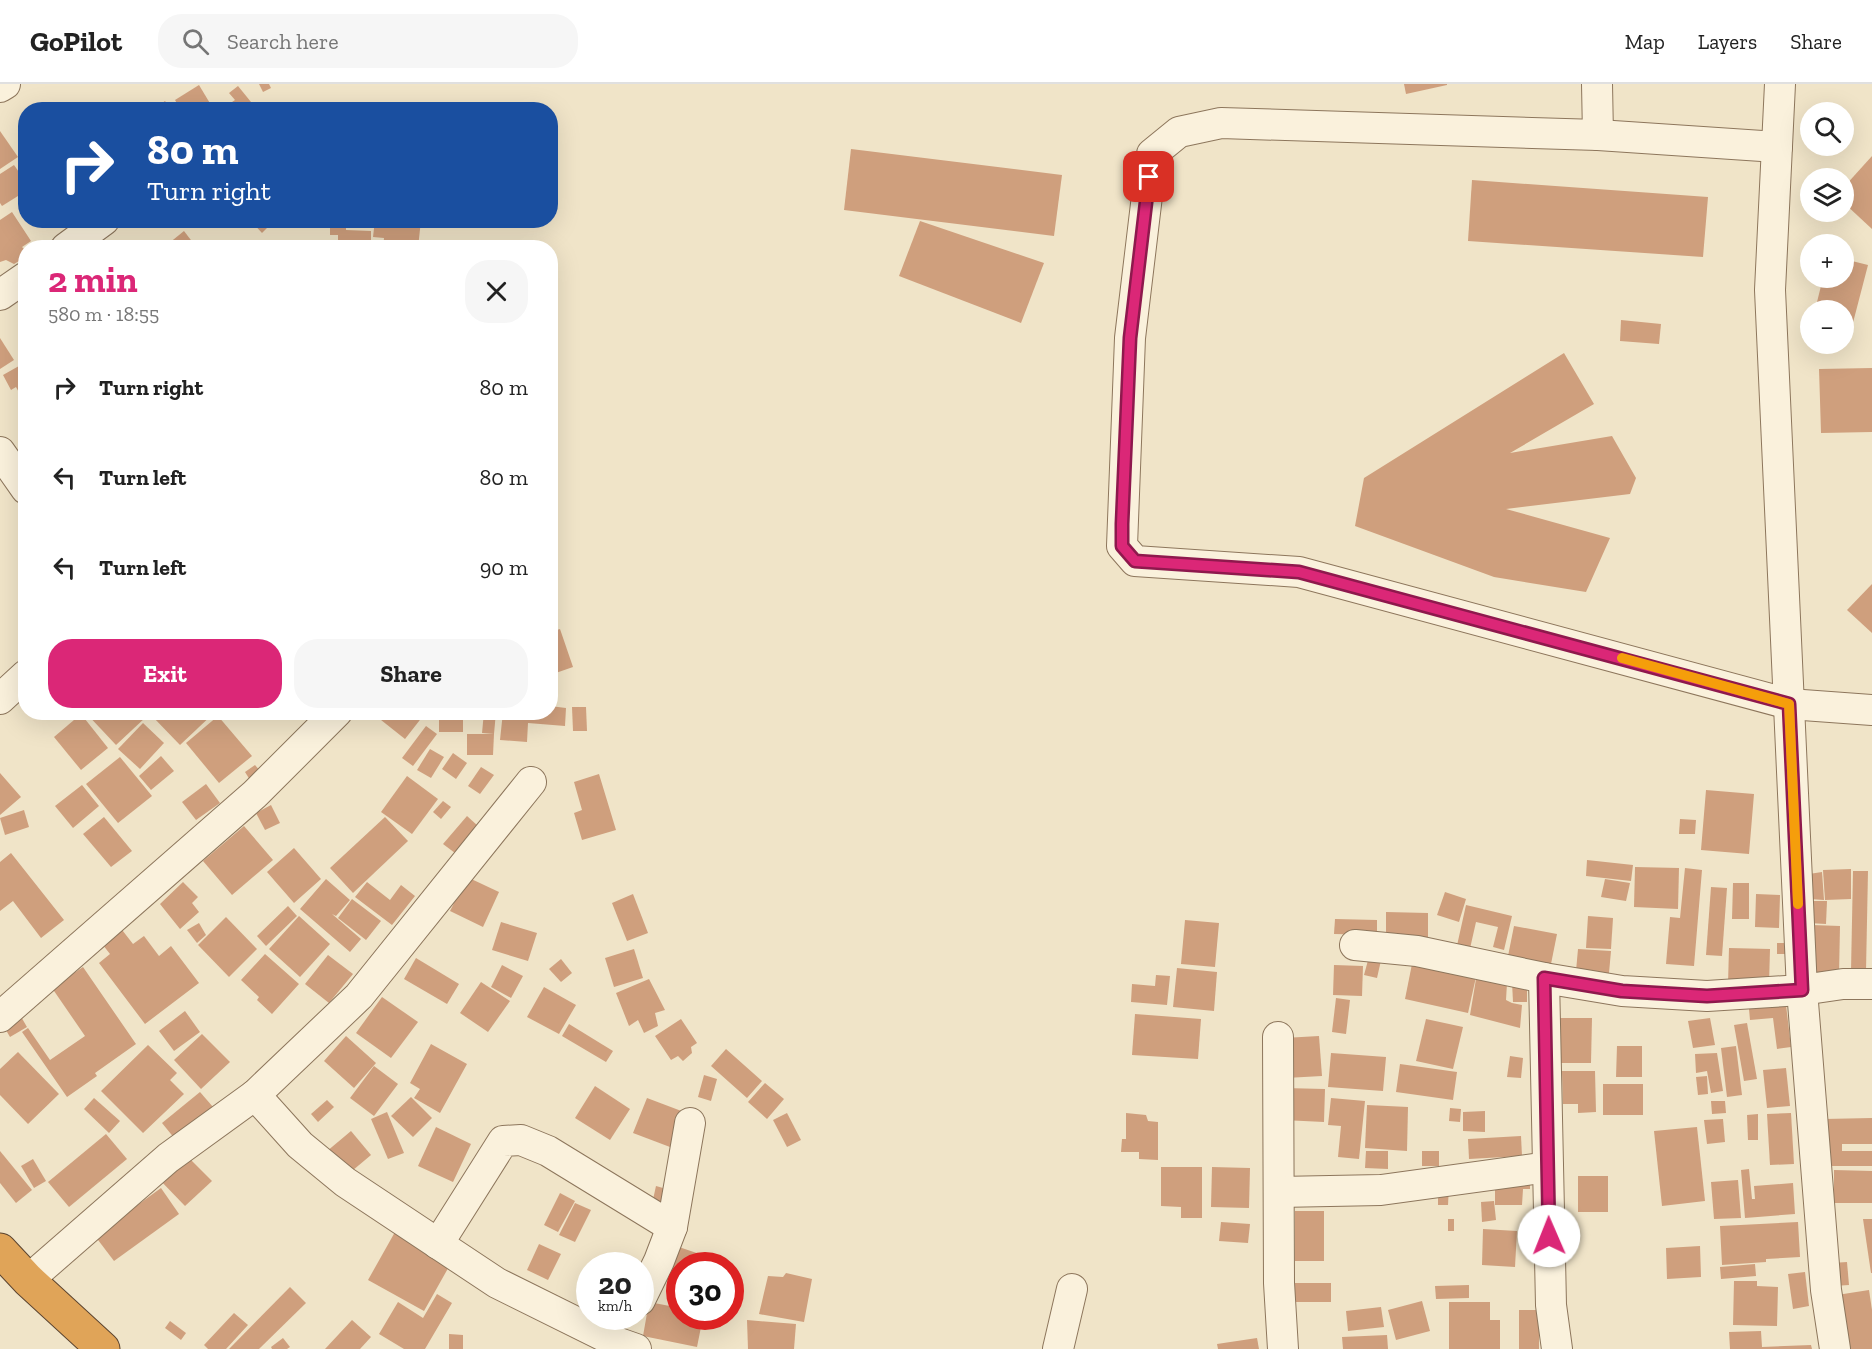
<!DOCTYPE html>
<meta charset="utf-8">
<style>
:root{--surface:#fff;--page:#f6f6f6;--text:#222;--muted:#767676;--line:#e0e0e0;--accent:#db2777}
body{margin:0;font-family:"Zilla Slab",serif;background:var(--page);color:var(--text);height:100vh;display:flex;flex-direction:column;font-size:22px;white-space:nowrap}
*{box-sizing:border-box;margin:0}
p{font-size:20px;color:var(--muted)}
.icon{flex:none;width:33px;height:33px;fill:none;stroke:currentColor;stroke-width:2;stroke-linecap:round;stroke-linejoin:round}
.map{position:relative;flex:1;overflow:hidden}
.sheet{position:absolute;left:18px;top:156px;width:540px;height:480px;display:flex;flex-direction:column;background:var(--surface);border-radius:24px;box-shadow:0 6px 24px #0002}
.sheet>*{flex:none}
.guide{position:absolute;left:18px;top:18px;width:540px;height:126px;border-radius:24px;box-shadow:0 6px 24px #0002;background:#1a4fa0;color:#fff;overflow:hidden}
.tools{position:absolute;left:1800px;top:18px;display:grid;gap:12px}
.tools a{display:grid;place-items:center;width:54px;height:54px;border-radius:50%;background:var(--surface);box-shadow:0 6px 24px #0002;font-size:30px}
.speed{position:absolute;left:576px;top:1168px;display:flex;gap:12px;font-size:30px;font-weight:700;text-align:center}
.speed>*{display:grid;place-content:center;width:78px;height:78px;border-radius:50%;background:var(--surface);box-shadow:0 6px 24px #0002;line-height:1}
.speed small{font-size:15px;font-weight:400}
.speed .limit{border:9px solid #d22;background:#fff;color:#111}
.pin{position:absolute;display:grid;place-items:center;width:51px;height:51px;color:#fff;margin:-26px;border-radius:12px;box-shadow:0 3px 9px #0006}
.me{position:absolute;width:66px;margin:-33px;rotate:359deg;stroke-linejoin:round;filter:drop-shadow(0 0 4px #0008)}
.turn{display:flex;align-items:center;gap:21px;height:126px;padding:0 30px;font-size:27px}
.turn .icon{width:78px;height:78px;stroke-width:2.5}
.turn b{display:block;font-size:42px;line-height:51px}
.round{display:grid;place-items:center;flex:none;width:63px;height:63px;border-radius:24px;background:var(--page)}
.headline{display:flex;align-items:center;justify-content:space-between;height:102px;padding:0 30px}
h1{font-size:36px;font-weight:800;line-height:45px;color:var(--accent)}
.primary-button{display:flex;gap:12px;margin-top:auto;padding:12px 30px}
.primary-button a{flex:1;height:69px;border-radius:24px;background:var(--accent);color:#fff;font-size:24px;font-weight:800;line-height:69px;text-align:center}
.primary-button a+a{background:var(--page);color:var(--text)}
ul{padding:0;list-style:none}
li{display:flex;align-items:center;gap:18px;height:90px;padding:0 30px}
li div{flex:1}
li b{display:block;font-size:22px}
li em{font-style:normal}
header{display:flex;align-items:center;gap:36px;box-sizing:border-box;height:84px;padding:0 30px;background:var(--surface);border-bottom:2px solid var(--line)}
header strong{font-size:28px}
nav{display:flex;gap:33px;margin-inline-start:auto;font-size:21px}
.search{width:420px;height:54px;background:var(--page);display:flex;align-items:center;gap:15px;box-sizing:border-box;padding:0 21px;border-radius:24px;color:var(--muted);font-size:22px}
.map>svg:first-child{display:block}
.building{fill:#cf9f7d}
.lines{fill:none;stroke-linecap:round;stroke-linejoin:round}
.minor-casing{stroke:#8d765c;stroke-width:32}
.highway-casing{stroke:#5b4430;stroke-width:35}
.minor{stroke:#faf1dc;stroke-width:30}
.highway{stroke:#e0a458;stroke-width:33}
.route-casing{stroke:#8e194d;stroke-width:15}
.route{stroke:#db2777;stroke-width:10}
.slow{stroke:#f59e0b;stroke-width:10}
</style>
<header>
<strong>GoPilot</strong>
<div class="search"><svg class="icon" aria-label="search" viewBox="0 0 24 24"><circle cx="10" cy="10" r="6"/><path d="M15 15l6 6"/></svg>Search here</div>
<nav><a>Map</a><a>Layers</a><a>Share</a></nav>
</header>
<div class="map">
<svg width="1872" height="1265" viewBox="0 0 1872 1265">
<rect width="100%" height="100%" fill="#f0e4c8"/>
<g class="building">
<polygon points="259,0 269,0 271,4 263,8"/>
<polygon points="1404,0 1447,0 1447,1 1406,10"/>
<polygon points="199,1 214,26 181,26 175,16"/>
<polygon points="238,2 251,18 241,26 229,26 226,22 235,16 229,9"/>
<polygon points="165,17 172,26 153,26"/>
<polygon points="0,47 18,73 0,85"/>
<polygon points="851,65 1062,91 1054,152 844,126"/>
<polygon points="1872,72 1872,145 1844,119 1844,103"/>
<polygon points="14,81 26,98 26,107 2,122 0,119 0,90"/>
<polygon points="1472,96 1708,113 1703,173 1468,157"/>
<polygon points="12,128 31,157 22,163 26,167 26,173 14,180 6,176 0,178 0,136"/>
<polygon points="250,136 275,136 262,149"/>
<polygon points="330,136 346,136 346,146 371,147 371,164 338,164 338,151 330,151"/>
<polygon points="375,136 421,136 418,164 383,164 384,154 373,153"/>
<polygon points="461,136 496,136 496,141 461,139"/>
<polygon points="920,137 1044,179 1021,239 899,192"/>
<polygon points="184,147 197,164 163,164"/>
<polygon points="1844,175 1868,181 1849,254 1844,253 1844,226 1815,226 1823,194 1844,194"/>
<polygon points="1621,236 1661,240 1659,260 1620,257"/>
<polygon points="0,254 14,276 0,285"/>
<polygon points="1564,269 1594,320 1510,369 1612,352 1636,394 1630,410 1506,425 1610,454 1586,508 1494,493 1355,442 1364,394"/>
<polygon points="26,278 26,313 22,314 16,303 11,306 3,291"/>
<polygon points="1872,284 1872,348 1821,349 1819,285"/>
<polygon points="1872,500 1872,549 1847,526"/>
<polygon points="560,545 573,583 550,591 550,548"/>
<polygon points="550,622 566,624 565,642 528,639 527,658 500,656 503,628 550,628"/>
<polygon points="572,623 586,623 587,647 573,647"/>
<polygon points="85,628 142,628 146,633 116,661"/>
<polygon points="156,628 215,628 180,661 152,632"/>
<polygon points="379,628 418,628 423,632 405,655 376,632"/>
<polygon points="484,628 496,628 494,650 482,649"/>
<polygon points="81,630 108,664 81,686 54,653"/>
<polygon points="218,632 252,672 219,699 186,659"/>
<rect x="439" y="633" width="24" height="15"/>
<polygon points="143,639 164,659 140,685 118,665"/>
<polygon points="426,642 437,650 413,682 402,674"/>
<polygon points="467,650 494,650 493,671 467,671"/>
<polygon points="430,665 444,673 431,694 417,686"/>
<polygon points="453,669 467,679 456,695 442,685"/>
<polygon points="161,672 174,687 151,706 139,692"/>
<polygon points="120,673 152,712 118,739 86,700"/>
<polygon points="255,681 261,688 250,696 245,688"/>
<polygon points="481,683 494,691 480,710 468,702"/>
<polygon points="0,689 21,713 0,731"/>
<polygon points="599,690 616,746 582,756 574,729 582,726 574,698"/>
<polygon points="407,692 438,715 412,750 381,728"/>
<polygon points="206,700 220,719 196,736 182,718"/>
<polygon points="82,701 99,722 73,744 55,722"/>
<polygon points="1706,706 1754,710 1749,770 1701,766"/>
<polygon points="443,717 451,723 441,735 433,728"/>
<polygon points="271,721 280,739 265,746 256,729"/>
<polygon points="24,726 29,743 5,751 0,734"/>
<polygon points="467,732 478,742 455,769 443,760"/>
<polygon points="104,733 132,767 111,783 83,750"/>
<polygon points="385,733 408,757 353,809 330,784"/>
<polygon points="1680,735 1696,736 1695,750 1679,750"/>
<polygon points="244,742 273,776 232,811 203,777"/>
<polygon points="294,764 321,795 294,819 267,788"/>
<polygon points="11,769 64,836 41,854 13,817 0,827 0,778"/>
<polygon points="1587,776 1633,781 1631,797 1586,792"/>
<polygon points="1635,783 1679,784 1678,825 1634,823"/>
<polygon points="1685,784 1702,786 1694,882 1666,880 1670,833 1680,834"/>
<polygon points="1851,785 1851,815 1825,816 1823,786"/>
<polygon points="1853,787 1868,787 1866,887 1851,887"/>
<polygon points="1822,788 1824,816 1810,815 1809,790"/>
<polygon points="467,793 499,808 483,843 450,827"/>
<polygon points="326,795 350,816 336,832 332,830 361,855 350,868 300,825"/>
<polygon points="1605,795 1630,799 1626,817 1601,813"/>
<polygon points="183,798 198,813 192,819 199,828 180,845 160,820"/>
<polygon points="367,798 390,816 401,801 415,812 392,841 355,813"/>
<polygon points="1733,799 1749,799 1749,835 1732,835"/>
<polygon points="1711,803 1727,804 1722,872 1706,871"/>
<polygon points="1445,808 1466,815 1459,838 1437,831"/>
<polygon points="633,810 648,849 627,857 612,819"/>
<polygon points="1756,810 1780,811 1779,844 1755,843"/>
<polygon points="352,815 381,837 366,856 338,834"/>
<polygon points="1809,817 1827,817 1826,840 1808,839"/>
<polygon points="1466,821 1512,832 1504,866 1493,863 1498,843 1476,838 1469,869 1456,866"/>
<polygon points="288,822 297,832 266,862 257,852"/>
<polygon points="1386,828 1428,829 1428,857 1386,856"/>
<polygon points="299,832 330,860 300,893 269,865"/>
<polygon points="1588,832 1613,834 1611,865 1586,864"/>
<polygon points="226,833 257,865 229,893 198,861"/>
<polygon points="1335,835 1377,836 1377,851 1334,850"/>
<polygon points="1185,836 1219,839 1215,883 1181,880"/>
<polygon points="501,838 537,849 528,877 492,866"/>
<polygon points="199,839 206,851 197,859 187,846"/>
<polygon points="1812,841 1840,842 1839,891 1811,891"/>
<polygon points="119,842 133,860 144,852 159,872 171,862 199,899 145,940 99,879 110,870 99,856"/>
<polygon points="1514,842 1557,850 1551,880 1508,872"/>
<rect x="1777" y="859" width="13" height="11"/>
<polygon points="1729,864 1770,865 1769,901 1728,900"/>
<polygon points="634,865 643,894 614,903 605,874"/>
<polygon points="1578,865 1611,867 1608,900 1575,898"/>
<polygon points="1370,869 1382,872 1377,894 1364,891"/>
<polygon points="265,870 299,900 272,930 257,916 259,913 241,896"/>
<polygon points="328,871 353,890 329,919 305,900"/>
<polygon points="416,874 459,900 447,920 404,895"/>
<polygon points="561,875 572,889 561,898 549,885"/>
<polygon points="1412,880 1476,893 1468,929 1405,915"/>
<polygon points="502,881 523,892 511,914 491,903"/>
<polygon points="1334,881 1363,882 1362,912 1333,911"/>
<polygon points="83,883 136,960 95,989 97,992 67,1013 22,948 28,944 50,976 85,952 52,904"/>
<polygon points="1177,884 1217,888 1214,927 1173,923"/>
<polygon points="1156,891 1170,892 1167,921 1131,918 1132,900 1155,902"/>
<polygon points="649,895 665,926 655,929 658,942 644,949 638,936 629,942 616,909"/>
<polygon points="1476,895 1507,899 1506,916 1512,919 1522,921 1520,944 1470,931"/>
<polygon points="481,898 510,917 488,948 460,929"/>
<polygon points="1512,898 1527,899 1527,918 1513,918"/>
<polygon points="544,903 576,921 559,950 527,933"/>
<polygon points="382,913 418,938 391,974 356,949"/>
<polygon points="1336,914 1350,916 1346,950 1332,948"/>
<polygon points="1786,921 1791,963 1777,965 1773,934 1750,936 1749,925"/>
<polygon points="185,927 200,948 174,967 159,947"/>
<polygon points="1135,930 1201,935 1198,975 1132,971"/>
<polygon points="20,931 27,943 10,953 3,941"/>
<polygon points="1557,934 1592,934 1591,979 1557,979"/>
<polygon points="1710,934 1715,961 1693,964 1688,937"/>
<polygon points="681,935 697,959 691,963 692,969 683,977 678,972 671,976 655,952"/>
<polygon points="1426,935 1463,943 1453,985 1416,977"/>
<polygon points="1747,939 1757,995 1744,997 1734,941"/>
<polygon points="569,940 613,967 606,978 562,952"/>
<polygon points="202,950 230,978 201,1005 174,976"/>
<polygon points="346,952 376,979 354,1004 324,977"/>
<polygon points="1319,952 1322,992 1286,994 1284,954"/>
<polygon points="431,960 467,980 440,1029 414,1014 420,1005 410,999"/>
<polygon points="148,961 177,989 170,996 184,1010 143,1049 101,1007"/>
<polygon points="1617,962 1642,962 1642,993 1616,993"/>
<polygon points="1736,962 1742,1011 1727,1013 1721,964"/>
<polygon points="726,965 762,997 747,1014 711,982"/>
<polygon points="18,968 59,1010 28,1040 0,1011 0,985"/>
<polygon points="1331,969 1386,973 1383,1007 1328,1003"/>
<polygon points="1717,969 1723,1007 1711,1009 1707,987 1696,989 1695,970"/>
<polygon points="1510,972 1523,974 1521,994 1507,993"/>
<polygon points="1400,980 1457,988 1453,1016 1396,1008"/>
<polygon points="374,982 398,1000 374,1032 350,1014"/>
<polygon points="1786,984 1790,1022 1767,1024 1763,986"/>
<polygon points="1562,987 1595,987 1596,1028 1578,1029 1578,1020 1563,1020"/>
<polygon points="704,991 717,995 711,1017 698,1013"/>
<polygon points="1707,992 1708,1010 1698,1011 1696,993"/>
<polygon points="765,999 784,1015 767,1035 748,1018"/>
<rect x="1603" y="1000" width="40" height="31"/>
<polygon points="595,1002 630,1025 610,1056 575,1034"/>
<polygon points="1284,1004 1325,1005 1324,1038 1283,1036"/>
<polygon points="200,1008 213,1023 175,1055 162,1039"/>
<polygon points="411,1013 432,1034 413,1053 391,1032"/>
<polygon points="94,1014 120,1037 109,1049 84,1025"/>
<polygon points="647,1014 684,1028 670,1063 633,1049"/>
<polygon points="1331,1014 1365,1017 1359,1075 1338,1073 1341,1042 1328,1041"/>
<polygon points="327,1016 334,1023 318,1038 311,1030"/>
<polygon points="1711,1017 1725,1017 1726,1029 1712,1030"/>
<polygon points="1367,1021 1408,1023 1407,1067 1365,1064"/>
<polygon points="1450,1024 1461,1025 1460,1038 1449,1037"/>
<polygon points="1485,1027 1485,1048 1463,1047 1463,1028"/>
<polygon points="387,1028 404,1069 388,1075 371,1035"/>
<polygon points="787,1029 801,1056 787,1063 773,1036"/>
<polygon points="1126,1029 1146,1031 1148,1037 1158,1038 1158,1076 1139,1075 1139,1068 1121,1068 1122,1055 1126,1055"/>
<polygon points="1791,1029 1794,1080 1770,1081 1767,1030"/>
<polygon points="1758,1030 1758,1056 1748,1056 1747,1031"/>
<polygon points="1872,1034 1872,1060 1842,1060 1842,1067 1872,1067 1872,1082 1825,1082 1824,1035"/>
<polygon points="1723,1035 1725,1058 1707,1060 1704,1036"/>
<polygon points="436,1043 471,1060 453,1098 418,1082"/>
<polygon points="1697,1043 1705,1117 1662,1122 1654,1047"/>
<polygon points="351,1047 371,1071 346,1092 326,1068"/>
<polygon points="106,1050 127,1075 69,1123 48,1098"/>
<polygon points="1521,1052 1522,1072 1469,1075 1468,1055"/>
<polygon points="0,1067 32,1106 16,1119 0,1099"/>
<polygon points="1366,1067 1388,1067 1388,1085 1365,1084"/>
<rect x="1422" y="1067" width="17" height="15"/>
<polygon points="184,1069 212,1097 185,1122 158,1094"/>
<polygon points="33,1075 46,1097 34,1104 21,1082"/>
<polygon points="1161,1083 1202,1083 1202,1134 1181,1134 1181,1123 1161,1122"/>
<polygon points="1212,1083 1250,1084 1249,1124 1211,1123"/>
<polygon points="1749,1085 1752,1115 1755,1115 1754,1102 1793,1099 1795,1130 1745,1134 1741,1086"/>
<polygon points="1834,1086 1872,1087 1872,1119 1834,1119"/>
<polygon points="1495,1090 1530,1090 1530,1105 1523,1105 1522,1121 1495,1121"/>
<rect x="1578" y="1092" width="30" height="36"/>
<polygon points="1738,1096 1741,1134 1714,1135 1711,1098"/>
<polygon points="656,1102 670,1106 665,1123 652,1120"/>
<polygon points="1438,1102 1449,1102 1448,1121 1438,1121"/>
<polygon points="161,1104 179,1130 114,1177 95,1152"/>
<polygon points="560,1109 575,1117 558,1148 544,1141"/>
<polygon points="1494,1117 1496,1136 1482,1138 1481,1118"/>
<polygon points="575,1119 591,1126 575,1158 559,1151"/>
<rect x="1295" y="1127" width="29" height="50"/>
<rect x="1448" y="1135" width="6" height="12"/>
<polygon points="1863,1135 1872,1135 1872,1189 1871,1189"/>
<polygon points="1221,1138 1250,1140 1248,1159 1219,1157"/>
<polygon points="1798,1138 1800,1173 1766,1175 1766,1178 1722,1181 1720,1142"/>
<polygon points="1483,1145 1517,1147 1515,1183 1482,1181"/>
<polygon points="395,1148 451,1179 424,1227 368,1196"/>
<polygon points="539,1160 561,1170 548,1196 527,1186"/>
<polygon points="676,1162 729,1180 728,1182 680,1182 680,1200 664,1195"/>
<polygon points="1700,1162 1701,1193 1667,1195 1666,1164"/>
<polygon points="1847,1178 1849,1201 1834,1202 1832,1179"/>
<polygon points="1755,1180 1756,1192 1721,1195 1720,1183"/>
<polygon points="1805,1188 1809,1222 1793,1225 1788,1190"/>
<polygon points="786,1189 812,1195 804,1238 759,1230 768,1192 783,1193"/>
<polygon points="1734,1197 1757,1197 1757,1202 1778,1203 1777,1242 1733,1241"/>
<rect x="1295" y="1199" width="36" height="19"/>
<polygon points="1469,1201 1469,1214 1436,1215 1435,1202"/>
<polygon points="290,1203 306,1219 259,1265 229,1265"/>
<polygon points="1869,1206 1872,1226 1872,1265 1845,1265 1837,1211"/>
<polygon points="437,1210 452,1219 425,1265 404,1265 379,1250 398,1218 423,1234"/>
<polygon points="1422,1217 1430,1247 1396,1256 1388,1226"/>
<polygon points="649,1218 680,1224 680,1233 703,1233 697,1263 643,1252"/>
<polygon points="1449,1218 1490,1218 1490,1236 1500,1236 1500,1265 1449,1265"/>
<polygon points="1381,1223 1384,1243 1348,1247 1346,1227"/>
<rect x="1519" y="1226" width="20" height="39"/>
<polygon points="234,1229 248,1241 226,1265 208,1265 204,1261"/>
<polygon points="352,1236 371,1253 360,1265 325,1265"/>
<polygon points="747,1236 796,1240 794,1265 748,1265"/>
<polygon points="170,1237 186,1249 181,1256 165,1244"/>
<polygon points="1761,1247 1762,1263 1811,1261 1812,1265 1730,1265 1729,1248"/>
<polygon points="449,1250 463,1251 463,1265 449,1265"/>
<polygon points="1387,1251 1388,1265 1343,1265 1342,1253"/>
<polygon points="283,1254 290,1263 287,1265 272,1265 271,1263"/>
<polygon points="1257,1254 1259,1265 1218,1265 1217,1260"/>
</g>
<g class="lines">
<defs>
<g id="minor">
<polyline points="1597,0 1598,51"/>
<polyline points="1780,0 1770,206 1802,906 1826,1206 1835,1265"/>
<polyline points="0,3 5,0"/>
<polyline points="1777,63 1598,51 1221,39 1179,48 1152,70 1130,254 1122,462 1135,477 1299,488 1789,620 1872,626"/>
<polyline points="66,164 104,136"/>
<polyline points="0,211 26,193"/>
<polyline points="0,368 26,405"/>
<polyline points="0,615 26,591"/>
<polyline points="1355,861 1417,867 1544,894 1622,907 1707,912 1802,906 1843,900 1872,900"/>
<polyline points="1544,894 1551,1221 1557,1265"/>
<polyline points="0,933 255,710 337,628"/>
<polyline points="1278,953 1279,1199 1283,1265"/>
<polyline points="255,1011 300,1061 345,1098 497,1199 616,1258 636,1265"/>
<polyline points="1279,1108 1381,1106 1548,1083"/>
<polyline points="438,1160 503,1057 521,1056 548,1067 672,1143"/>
<polyline points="28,1196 168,1074 255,1011 359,912 531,698"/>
<polyline points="640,1216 659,1177 672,1143 690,1039"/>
<polyline points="1058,1265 1072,1205"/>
</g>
<polyline id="highway" points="0,1166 28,1196 103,1265"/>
</defs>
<use href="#minor" class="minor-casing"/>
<use href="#highway" class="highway-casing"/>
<use href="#minor" class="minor"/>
<use href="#highway" class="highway"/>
</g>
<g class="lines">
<defs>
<polyline id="route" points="1149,93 1130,254 1122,440 1122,462 1135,477 1299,488 1789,620 1802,906 1707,912 1622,907 1544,894 1549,1152"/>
</defs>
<use href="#route" class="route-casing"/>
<use href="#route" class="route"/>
<polyline class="slow" points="1622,574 1789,620 1798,820"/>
</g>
</svg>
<div class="tools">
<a><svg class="icon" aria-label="search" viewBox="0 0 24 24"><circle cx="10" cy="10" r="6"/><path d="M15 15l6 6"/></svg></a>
<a><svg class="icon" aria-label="layers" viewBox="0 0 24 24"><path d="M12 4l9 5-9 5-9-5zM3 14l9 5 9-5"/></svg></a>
<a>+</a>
<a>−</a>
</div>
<div class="speed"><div>20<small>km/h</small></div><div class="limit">30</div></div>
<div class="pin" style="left:1149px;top:93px;background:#d93025"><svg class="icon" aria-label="arrive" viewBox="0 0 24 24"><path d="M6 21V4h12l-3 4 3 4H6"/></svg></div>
<svg class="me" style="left:1549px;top:1152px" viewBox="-20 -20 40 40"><circle r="19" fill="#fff"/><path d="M0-13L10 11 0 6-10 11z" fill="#db2777"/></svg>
<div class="guide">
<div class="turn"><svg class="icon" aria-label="right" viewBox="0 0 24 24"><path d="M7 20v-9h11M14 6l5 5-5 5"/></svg><div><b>80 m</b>Turn right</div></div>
</div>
<section class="sheet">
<div class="headline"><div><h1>2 min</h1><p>580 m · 18:55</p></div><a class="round"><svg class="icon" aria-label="close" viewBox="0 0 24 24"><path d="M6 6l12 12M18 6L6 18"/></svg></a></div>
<ul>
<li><svg class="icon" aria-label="right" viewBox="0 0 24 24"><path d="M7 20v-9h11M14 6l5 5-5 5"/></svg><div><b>Turn right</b></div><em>80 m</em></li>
<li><svg class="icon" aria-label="left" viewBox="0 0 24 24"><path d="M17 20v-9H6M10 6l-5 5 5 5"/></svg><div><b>Turn left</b></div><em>80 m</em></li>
<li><svg class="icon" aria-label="left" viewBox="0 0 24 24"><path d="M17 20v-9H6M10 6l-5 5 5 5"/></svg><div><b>Turn left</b></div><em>90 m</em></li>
</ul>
<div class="primary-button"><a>Exit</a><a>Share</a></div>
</section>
</div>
